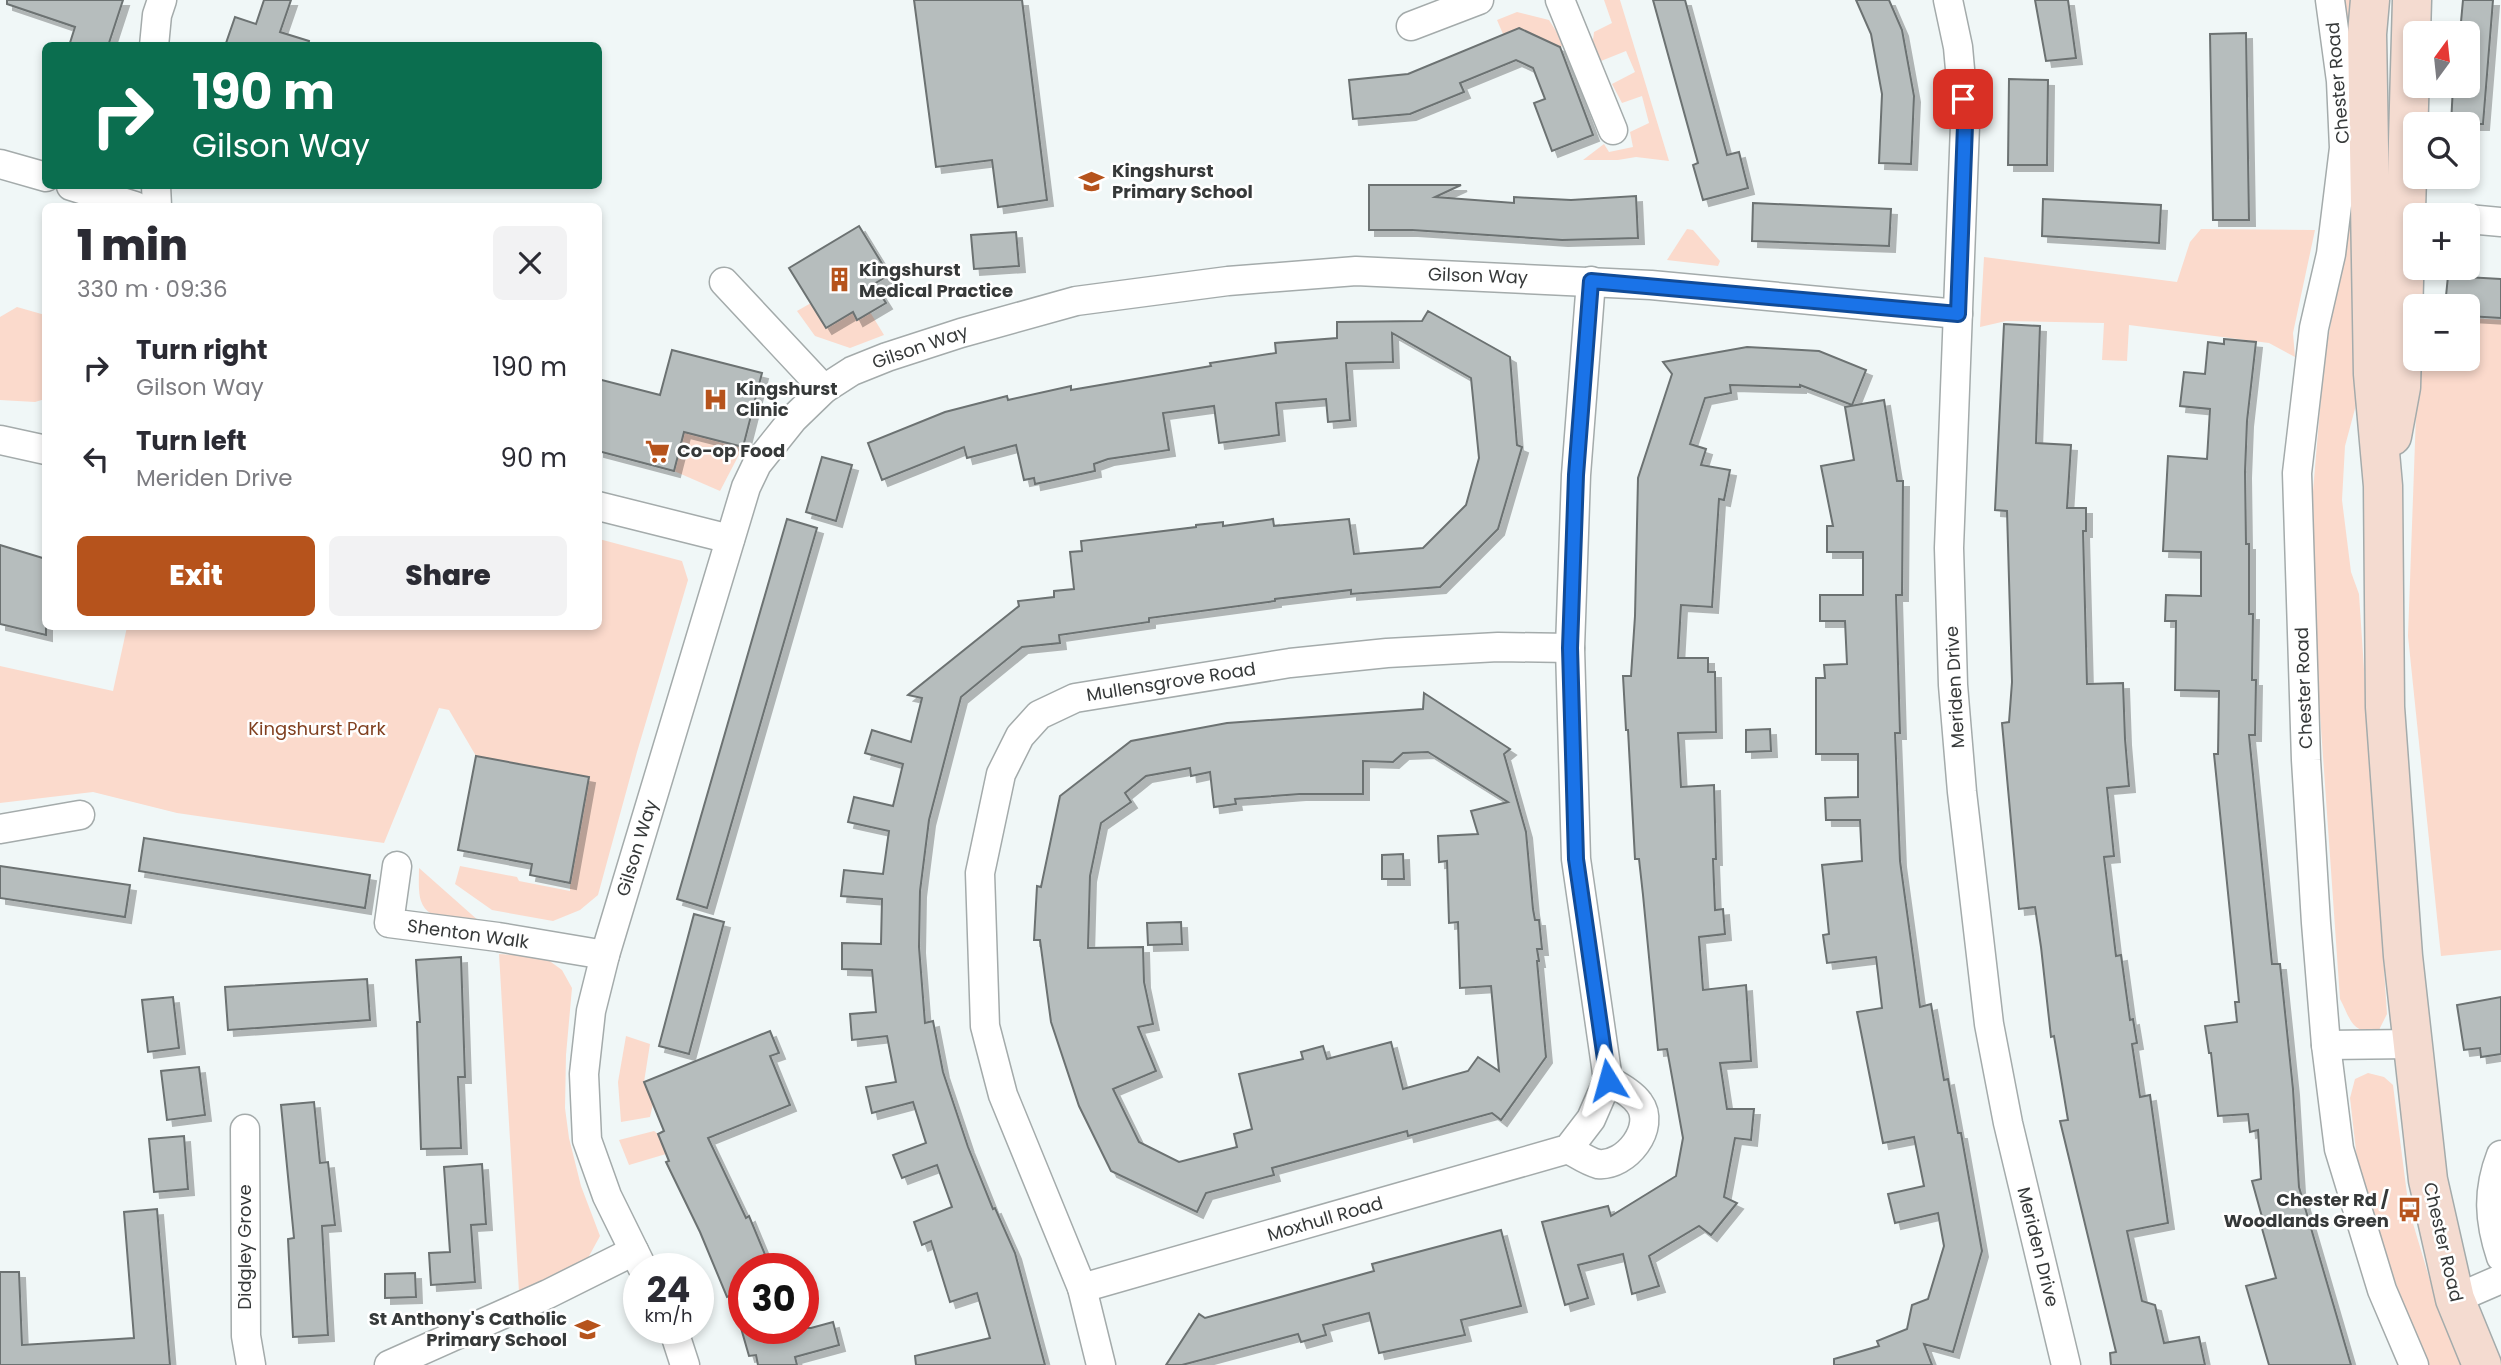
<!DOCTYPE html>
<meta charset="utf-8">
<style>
:root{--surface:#fff;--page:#f2f2f3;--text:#2b2b33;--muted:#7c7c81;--accent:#b6531c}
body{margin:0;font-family:Poppins,sans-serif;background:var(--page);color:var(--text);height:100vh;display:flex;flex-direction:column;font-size:26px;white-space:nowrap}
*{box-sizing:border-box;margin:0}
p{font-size:23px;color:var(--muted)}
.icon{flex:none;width:38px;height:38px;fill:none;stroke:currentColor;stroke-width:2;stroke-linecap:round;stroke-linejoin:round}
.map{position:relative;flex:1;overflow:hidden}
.side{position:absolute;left:42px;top:203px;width:560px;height:427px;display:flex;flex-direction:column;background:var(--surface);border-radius:10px;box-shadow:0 4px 10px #0003}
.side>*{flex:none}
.top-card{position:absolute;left:42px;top:42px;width:560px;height:147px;border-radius:10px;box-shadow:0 4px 10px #0003;background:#0b6e4f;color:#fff;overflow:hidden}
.needle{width:46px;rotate:15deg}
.tools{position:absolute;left:2403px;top:21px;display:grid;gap:14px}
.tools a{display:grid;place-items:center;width:77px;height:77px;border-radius:10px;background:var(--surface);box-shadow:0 4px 10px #0003;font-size:35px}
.speed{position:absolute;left:623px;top:1253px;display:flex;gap:14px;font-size:35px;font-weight:700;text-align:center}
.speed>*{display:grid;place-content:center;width:91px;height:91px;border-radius:50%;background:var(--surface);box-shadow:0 4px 10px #0003;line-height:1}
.speed small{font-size:18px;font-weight:400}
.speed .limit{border:10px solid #d22;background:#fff;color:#111}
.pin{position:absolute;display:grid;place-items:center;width:60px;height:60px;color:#fff;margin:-30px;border-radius:14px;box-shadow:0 4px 10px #0006}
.me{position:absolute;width:77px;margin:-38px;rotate:352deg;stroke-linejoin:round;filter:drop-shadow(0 0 5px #0008)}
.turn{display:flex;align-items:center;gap:24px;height:147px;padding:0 35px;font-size:32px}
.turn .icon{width:91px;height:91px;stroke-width:2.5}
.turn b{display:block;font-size:49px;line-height:60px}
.round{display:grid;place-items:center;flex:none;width:74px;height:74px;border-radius:10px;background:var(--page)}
.head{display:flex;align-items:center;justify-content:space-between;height:119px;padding:0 35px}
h1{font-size:42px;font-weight:800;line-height:52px}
.cta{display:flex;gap:14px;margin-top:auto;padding:14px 35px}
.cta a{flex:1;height:80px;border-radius:10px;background:var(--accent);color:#fff;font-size:28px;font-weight:800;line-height:80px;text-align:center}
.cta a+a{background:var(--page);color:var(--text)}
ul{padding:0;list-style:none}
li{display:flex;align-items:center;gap:21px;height:91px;padding:0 35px}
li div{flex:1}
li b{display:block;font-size:26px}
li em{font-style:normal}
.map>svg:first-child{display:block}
.green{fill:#fbdacc}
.building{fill:#b6bdbd;stroke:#6c7272;stroke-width:2;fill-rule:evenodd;filter:url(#shadow)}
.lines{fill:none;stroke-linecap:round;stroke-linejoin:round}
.minor-casing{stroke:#a4abab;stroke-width:31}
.secondary-casing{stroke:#a4abab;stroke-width:41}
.minor{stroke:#fff;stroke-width:28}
.secondary{stroke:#f4dbd0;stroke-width:38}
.route-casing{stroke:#114b97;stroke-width:18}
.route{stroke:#1a73e8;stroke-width:12}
.labels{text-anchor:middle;stroke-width:5;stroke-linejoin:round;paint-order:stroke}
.street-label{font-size:18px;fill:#363939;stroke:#fff}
.poi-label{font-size:18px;font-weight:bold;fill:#363939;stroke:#fff;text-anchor:start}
.park-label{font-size:18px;fill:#814121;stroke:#fff}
</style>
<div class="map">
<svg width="2501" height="1365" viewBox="0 0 2501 1365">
<defs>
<filter id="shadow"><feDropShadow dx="6" dy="6" stdDeviation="0" flood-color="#0004"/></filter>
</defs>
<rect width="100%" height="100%" fill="#f0f7f7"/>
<g class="green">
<polygon points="1604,0 1620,0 1669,161 1636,157 1618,160 1583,160 1604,144 1609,152 1633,147 1630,132 1649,123 1642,96 1622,103 1612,84 1635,72 1626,51 1601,61 1592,48 1594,32 1612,23"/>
<path d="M2344 0H2357L2361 188 2356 405 2345 446 2342 500 2351 572 2359 594 2387 1014 2378 1032C2351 1033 2351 1020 2340 999L2315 642 2313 491 2324 361 2353 199Z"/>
<polygon points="1517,12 1549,20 1565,45 1560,47 1519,28 1503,34 1497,20"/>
<polygon points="1687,229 1693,230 1720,261 1718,266 1667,260"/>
<polygon points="2201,229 2315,230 2293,333 2295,357 2269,343 2129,325 2127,361 2102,360 2104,323 2006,321 1980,327 1984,257 2177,282 2190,242"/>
<polygon points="811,303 827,328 853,312 857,319 870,312 884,335 850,348 815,336 797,311"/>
<polygon points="17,307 45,315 45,399 35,402 0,400 0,317"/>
<polygon points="2468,318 2501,320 2501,950 2441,956 2408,636 2418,359 2468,359"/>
<polygon points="684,432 743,447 720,491 674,471"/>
<polygon points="599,539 682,561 688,580 637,752 598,895 580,910 553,921 492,910 455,884 460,866 517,877 519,881 570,891 570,883 589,777 476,756 449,710 439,708 384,843 177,813 93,792 0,803 0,666 113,691 127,627 598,626"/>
<path d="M419 868 480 922C462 920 428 923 421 901 418 892 419 878 419 868Z"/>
<polygon points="499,954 544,957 562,970 572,988 566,1055 565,1108 569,1138 581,1186 600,1236 588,1258 519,1292"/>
<polygon points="626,1036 650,1044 644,1082 653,1104 650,1117 621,1122 618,1082"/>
<polygon points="2368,1073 2384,1077 2393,1085 2409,1210 2434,1294 2461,1365 2426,1365 2360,1186 2350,1098 2355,1079"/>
<polygon points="654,1131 658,1134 666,1154 629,1165 619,1140"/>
</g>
<g class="building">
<polygon points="7,0 123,0 108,46 69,46 75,27 7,4"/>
<polygon points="264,0 291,0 280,32 309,41 308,46 225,46 235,17 256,24"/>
<polygon points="914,0 1022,0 1047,200 998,207 992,160 936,167"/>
<polygon points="1653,0 1685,0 1727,155 1739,152 1748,188 1703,200 1693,165 1698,163"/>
<polygon points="1856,0 1889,0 1902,30 1914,96 1911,164 1879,163 1882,94 1871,34"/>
<polygon points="2035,0 2068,0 2076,58 2046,61"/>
<polygon points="2463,0 2493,0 2483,124 2451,124 2453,86 2468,86 2468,33 2460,33"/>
<polygon points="1519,28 1560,47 1593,135 1552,151 1534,103 1545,99 1533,68 1516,60 1460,83 1464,92 1410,114 1353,119 1349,80 1408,74"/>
<polygon points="2246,33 2249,220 2213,220 2210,34"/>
<polygon points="2009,79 2048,80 2047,165 2008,165"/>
<polygon points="1369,185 1461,185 1435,197 1514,203 1514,197 1571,200 1636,196 1638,238 1562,240 1412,230 1369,230"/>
<polygon points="2043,199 2161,205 2159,243 2042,236"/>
<polygon points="1753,203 1891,209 1889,246 1752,241"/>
<polygon points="859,226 889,275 874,284 886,303 857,320 853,312 826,328 789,268"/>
<polygon points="1016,232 1019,266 974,269 971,235"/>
<polygon points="2448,276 2501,279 2501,318 2468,316 2468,306 2445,306"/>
<polygon points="1428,311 1510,357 1517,445 1522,447 1498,529 1440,587 1351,594 1351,590 1275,599 1275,601 1149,618 1149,622 1059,635 1060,643 1022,647 961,697 929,820 920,891 919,947 925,1023 933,1021 943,1072 968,1147 993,1209 995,1208 1015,1253 1045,1365 916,1365 915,1356 990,1338 977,1293 950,1302 931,1241 922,1245 914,1222 952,1207 937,1165 902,1178 893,1155 926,1143 913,1102 872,1113 866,1087 896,1082 887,1036 852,1040 850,1014 876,1012 872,970 842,969 842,943 881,944 882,899 841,896 844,870 883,874 889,831 848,822 854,797 893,806 903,764 865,753 872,730 911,742 922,698 908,695 1019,606 1018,601 1054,597 1054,591 1074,589 1070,552 1082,551 1081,541 1196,527 1196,525 1223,522 1223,526 1273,519 1274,526 1349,519 1354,554 1423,548 1466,505 1479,458 1471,378 1392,333 1393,362 1346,363 1350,420 1328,422 1326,399 1276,403 1279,435 1219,443 1214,406 1163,413 1169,450 1108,459 1094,464 1095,471 1035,484 1034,478 1024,480 1016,445 967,458 964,447 882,480 868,443 945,412 1007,396 1008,400 1071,386 1071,390 1211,366 1210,363 1276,353 1275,343 1337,338 1337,322 1422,321"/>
<polygon points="2004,324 2040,326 2036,443 2071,445 2067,508 2086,508 2086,531 2083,531 2087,684 2123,683 2125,739 2129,786 2107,788 2114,856 2104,857 2116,956 2121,955 2130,1020 2133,1019 2137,1043 2132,1044 2140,1097 2150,1095 2168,1223 2127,1231 2142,1301 2155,1305 2164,1343 2199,1337 2205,1365 2111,1365 2110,1353 2116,1352 2060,1121 2068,1120 2054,1036 2051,1037 2041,947 2035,907 2019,909 2002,723 2009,722 2012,682 2007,511 1995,510"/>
<polygon points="2224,339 2256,342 2247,421 2245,472 2246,544 2249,544 2249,614 2253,614 2252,680 2256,680 2255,735 2249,735 2272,964 2280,964 2293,1089 2299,1187 2351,1365 2269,1365 2246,1286 2276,1278 2261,1225 2264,1224 2252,1181 2261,1179 2258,1130 2250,1132 2248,1114 2218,1116 2211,1053 2209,1053 2205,1026 2237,1022 2235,1002 2239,1002 2214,754 2218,754 2219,691 2175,690 2176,621 2165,621 2166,595 2201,596 2201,552 2163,551 2168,456 2207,459 2210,409 2180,406 2184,372 2205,374 2208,342 2224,344"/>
<polygon points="1747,347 1819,351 1866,370 1852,405 1800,385 1800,387 1730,385 1731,393 1705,398 1690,444 1706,449 1701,465 1730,470 1724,500 1719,499 1712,607 1681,605 1678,658 1708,658 1708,672 1715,672 1716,732 1678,733 1681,787 1714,785 1716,859 1713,859 1715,910 1723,909 1725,934 1699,937 1703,990 1746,985 1751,1061 1720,1063 1727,1109 1754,1109 1751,1140 1735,1138 1724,1197 1737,1203 1711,1235 1699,1226 1649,1256 1659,1286 1632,1294 1623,1254 1578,1265 1588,1298 1565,1305 1542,1222 1608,1206 1611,1216 1676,1176 1683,1138 1667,1049 1658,1050 1643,895 1639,859 1635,859 1628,730 1626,730 1623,676 1631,676 1635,616 1638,478 1672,374 1663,362"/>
<polygon points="672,350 762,373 743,447 684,432 674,471 598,451 598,379 660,395"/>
<polygon points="1884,400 1897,481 1903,481 1902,595 1896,595 1900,733 1895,733 1900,861 1920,1007 1931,1004 1944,1080 1948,1079 1958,1133 1961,1133 1982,1251 1953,1352 1924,1344 1932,1365 1834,1365 1834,1359 1879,1346 1877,1341 1907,1329 1912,1305 1928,1299 1944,1246 1938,1213 1895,1223 1888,1194 1924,1186 1914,1137 1883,1143 1857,1012 1882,1008 1876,957 1827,963 1823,935 1829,934 1822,865 1862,861 1860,820 1826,820 1825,798 1858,797 1858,754 1816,754 1816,678 1825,678 1824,665 1847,664 1845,621 1820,621 1820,595 1863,595 1863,552 1827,552 1827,526 1833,526 1821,466 1854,460 1845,407"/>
<polygon points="822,457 852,465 836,521 806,512"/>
<polygon points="787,519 817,528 707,908 677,899"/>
<polygon points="0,545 46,559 46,635 0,624"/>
<path d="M1424 693 1510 749 1504 754 1526 832 1533 909 1535 920H1539L1542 949H1537L1539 961H1537L1546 1057 1501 1120 1492 1113 1408 1136 1407 1131 1272 1168 1274 1175 1206 1193 1197 1212 1111 1171 1079 1106 1051 1022 1040 940H1034L1037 886 1041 887 1060 796 1131 741 1227 723 1423 709ZM1428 752 1508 802 1471 811 1478 834 1438 836 1439 862 1447 861 1449 923 1458 922 1460 988 1491 986 1499 1071 1478 1057 1468 1071 1403 1089 1391 1042 1327 1059 1323 1046 1301 1052 1303 1059 1239 1074 1252 1129 1234 1134 1237 1147 1179 1162 1139 1142 1113 1089 1156 1071 1138 1027 1153 1024 1144 982 1143 947 1088 948 1090 876 1101 823 1131 802 1125 793 1146 776 1190 768 1191 776 1210 772 1214 807 1236 804 1235 799 1300 794H1363V761L1393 762 1403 753Z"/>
<polygon points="1770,729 1771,751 1746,752 1746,730"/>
<polygon points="476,756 589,777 570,883 530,875 532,864 458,850"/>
<polygon points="144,838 370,875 365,908 139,871"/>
<polygon points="1403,854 1404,879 1382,879 1382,855"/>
<polygon points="0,866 130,885 125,917 0,898"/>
<polygon points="694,914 724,922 689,1054 659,1046"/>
<polygon points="1181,922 1182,944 1148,945 1147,923"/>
<polygon points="461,957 465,1077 458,1077 461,1148 421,1149 417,1022 420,1022 416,960"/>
<polygon points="367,979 370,1020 228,1030 225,987"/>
<polygon points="173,997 179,1048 148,1052 142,1000"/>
<polygon points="2501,997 2501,1054 2481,1057 2480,1048 2464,1050 2457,1005"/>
<polygon points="770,1031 779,1053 770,1056 790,1105 708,1138 746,1218 749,1216 771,1269 744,1269 744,1290 727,1297 700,1232 666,1162 669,1161 658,1134 664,1131 644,1082"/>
<polygon points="199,1067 205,1115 167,1120 161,1071"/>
<polygon points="314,1102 320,1163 328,1162 335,1225 322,1226 328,1335 293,1337 288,1239 294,1238 281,1105"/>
<polygon points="184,1136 188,1189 154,1192 149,1139"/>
<polygon points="482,1164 486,1224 471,1225 475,1282 431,1285 429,1253 450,1252 444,1167"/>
<polygon points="157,1209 170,1365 0,1365 0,1272 19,1272 22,1345 134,1338 124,1212"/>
<polygon points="1501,1230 1521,1306 1461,1320 1465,1335 1379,1353 1369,1313 1323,1325 1326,1335 1301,1342 1298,1334 1182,1365 1166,1365 1199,1314 1205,1318 1374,1271 1372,1264"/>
<polygon points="415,1273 416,1297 385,1298 385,1274"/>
<polygon points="833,1322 839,1345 795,1357 797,1365 758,1365 756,1355 749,1356 741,1328 811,1328"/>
</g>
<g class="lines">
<defs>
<g id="minor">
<polyline points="1560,0 1613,130"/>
<polyline points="1948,0 1958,47 1965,125 1949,548 1953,685 1962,792 1989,1024 2008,1123 2066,1365"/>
<polyline points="2330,0 2341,81 2344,148 2331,254 2314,328 2297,473 2306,760 2316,923 2326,1045 2339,1149 2382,1290 2414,1365"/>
<polyline points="1411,26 1479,0"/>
<polyline points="154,46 157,15 162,0"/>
<polyline points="0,164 46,177"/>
<polyline points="71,186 135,206"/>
<polyline points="156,186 157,206"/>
<polyline points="2468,219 2501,222"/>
<polyline points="724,282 824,389"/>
<polyline points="0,440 46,450"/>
<polyline points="598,506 730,539"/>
<polyline points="0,829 80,815"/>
<polyline points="397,866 389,923 498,937 605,955"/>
<polyline points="2326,1045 2413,1044"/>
<polyline points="245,1129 246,1336 251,1365"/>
<path d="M1568 1149C1577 1154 1589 1162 1598 1164 1626 1167 1657 1127 1639 1103 1632 1093 1618 1086 1608 1080"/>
<path d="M2501 1155C2487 1191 2489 1221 2501 1257"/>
<polyline points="643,1269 607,1196 587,1140 584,1074 591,1011 605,955 746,487 757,464 793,419 824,389 852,371 887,357 961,333 1076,301 1228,281 1356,271 1651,285 1958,314"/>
<polyline points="1082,1288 1568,1149 1591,1119 1608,1080 1576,859 1570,648 1576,475 1591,281"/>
<polyline points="2455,1299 2501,1279"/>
<polyline points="673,1328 685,1365"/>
<polyline points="389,1365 548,1294 634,1251"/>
<polyline points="1101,1365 1082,1288 1003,1095 985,1026 980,873 1001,774 1020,736 1039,715 1075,698 1290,663 1387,653 1498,647 1570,648"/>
</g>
<g id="secondary">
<polyline points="2370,0 2367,34 2373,374 2383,486 2385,707 2403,956 2428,1180 2455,1299 2482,1365"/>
<polyline points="2392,436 2401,387 2412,0"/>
</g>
</defs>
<use href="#minor" class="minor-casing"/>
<use href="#secondary" class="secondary-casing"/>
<use href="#minor" class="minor"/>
<use href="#secondary" class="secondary"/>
</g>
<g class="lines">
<defs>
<polyline id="route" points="1608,1080 1576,859 1570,648 1576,475 1591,281 1958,314 1965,125 1963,99"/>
</defs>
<use href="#route" class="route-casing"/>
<use href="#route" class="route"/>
</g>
<defs>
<symbol id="school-bare" viewBox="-9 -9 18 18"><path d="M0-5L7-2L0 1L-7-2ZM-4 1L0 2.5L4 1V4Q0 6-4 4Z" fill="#b6531c" stroke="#fff" stroke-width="2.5" paint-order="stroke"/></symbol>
<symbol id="building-bare" viewBox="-9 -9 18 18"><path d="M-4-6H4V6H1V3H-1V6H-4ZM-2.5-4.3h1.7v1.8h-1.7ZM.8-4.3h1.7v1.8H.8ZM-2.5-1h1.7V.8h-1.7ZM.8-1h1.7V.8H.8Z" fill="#b6531c" stroke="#fff" stroke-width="2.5" paint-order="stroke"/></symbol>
<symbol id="hospital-bare" viewBox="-9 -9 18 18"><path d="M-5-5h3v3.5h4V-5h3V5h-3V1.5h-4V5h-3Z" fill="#b6531c" stroke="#fff" stroke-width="2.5" paint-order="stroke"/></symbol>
<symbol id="supermarket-bare" viewBox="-9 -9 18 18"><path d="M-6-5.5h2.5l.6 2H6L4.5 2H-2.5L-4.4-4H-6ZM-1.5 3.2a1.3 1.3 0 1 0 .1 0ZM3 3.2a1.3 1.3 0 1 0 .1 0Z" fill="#b6531c" stroke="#fff" stroke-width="2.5" paint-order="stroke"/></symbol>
<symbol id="bus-bare" viewBox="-9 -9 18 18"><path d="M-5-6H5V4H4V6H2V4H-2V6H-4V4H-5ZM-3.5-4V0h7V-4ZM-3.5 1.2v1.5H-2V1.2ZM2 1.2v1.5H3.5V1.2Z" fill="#b6531c" stroke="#fff" stroke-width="2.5" paint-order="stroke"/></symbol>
</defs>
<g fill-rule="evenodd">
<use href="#school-bare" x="1074" y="164" width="35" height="35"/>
<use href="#building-bare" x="822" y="262" width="35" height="35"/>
<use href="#hospital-bare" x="698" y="382" width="35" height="35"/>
<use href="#supermarket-bare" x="640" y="434" width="35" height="35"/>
<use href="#bus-bare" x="2392" y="1192" width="35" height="35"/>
<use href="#school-bare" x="570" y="1312" width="35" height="35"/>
</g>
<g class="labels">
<g class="street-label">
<text transform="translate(2338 83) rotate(-95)" y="6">Chester Road</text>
<text transform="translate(1478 276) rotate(2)" y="6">Gilson Way</text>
<text transform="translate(920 347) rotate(-19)" y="6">Gilson Way</text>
<text transform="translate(1171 682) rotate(-9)" y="6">Mullensgrove Road</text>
<text transform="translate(1955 687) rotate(-93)" y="6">Meriden Drive</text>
<text transform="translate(2304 688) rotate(-92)" y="6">Chester Road</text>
<text transform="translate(637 848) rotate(-73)" y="6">Gilson Way</text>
<text transform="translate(468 934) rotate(8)" y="6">Shenton Walk</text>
<text transform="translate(1325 1219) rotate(-16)" y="6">Moxhull Road</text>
<text transform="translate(2443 1242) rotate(77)" y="6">Chester Road</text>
<text transform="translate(245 1247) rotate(-90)" y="6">Didgley Grove</text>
<text transform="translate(2038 1247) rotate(76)" y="6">Meriden Drive</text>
</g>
<g class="poi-label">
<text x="1112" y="177">Kingshurst<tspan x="1112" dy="21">Primary School</tspan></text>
<text x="859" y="276">Kingshurst<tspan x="859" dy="21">Medical Practice</tspan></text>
<text x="736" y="395">Kingshurst<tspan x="736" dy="21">Clinic</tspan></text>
<text x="677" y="457">Co-op Food</text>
<text x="2389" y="1206" text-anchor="end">Chester Rd /<tspan x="2389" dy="21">Woodlands Green</tspan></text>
<text x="567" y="1325" text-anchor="end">St Anthony's Catholic<tspan x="567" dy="21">Primary School</tspan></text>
</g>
<g class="park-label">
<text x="317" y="735">Kingshurst Park</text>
</g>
</g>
</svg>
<div class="tools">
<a><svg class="needle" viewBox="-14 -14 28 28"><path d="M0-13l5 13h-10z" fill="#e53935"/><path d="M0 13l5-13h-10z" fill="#7c7c81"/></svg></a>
<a><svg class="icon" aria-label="search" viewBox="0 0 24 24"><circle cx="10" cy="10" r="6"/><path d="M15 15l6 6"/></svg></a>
<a>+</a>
<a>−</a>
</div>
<div class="speed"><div>24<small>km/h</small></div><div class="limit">30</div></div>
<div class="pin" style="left:1963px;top:99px;background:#d93025"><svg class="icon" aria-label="arrive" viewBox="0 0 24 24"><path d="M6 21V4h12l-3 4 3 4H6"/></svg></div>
<svg class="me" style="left:1608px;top:1080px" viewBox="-20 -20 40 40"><path d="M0-17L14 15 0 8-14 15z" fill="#1a73e8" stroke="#fff" stroke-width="4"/></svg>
<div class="top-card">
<div class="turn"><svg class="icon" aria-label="right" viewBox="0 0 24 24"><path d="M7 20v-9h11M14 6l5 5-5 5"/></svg><div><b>190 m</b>Gilson Way</div></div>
</div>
<section class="side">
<div class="head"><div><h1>1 min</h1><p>330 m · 09:36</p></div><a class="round"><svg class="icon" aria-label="close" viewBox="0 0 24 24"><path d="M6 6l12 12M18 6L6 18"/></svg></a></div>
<ul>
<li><svg class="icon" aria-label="right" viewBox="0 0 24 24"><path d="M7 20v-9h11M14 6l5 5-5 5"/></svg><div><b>Turn right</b><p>Gilson Way</p></div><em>190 m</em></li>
<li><svg class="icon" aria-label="left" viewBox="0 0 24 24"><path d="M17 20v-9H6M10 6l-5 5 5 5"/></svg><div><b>Turn left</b><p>Meriden Drive</p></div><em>90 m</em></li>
</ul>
<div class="cta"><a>Exit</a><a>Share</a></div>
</section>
</div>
